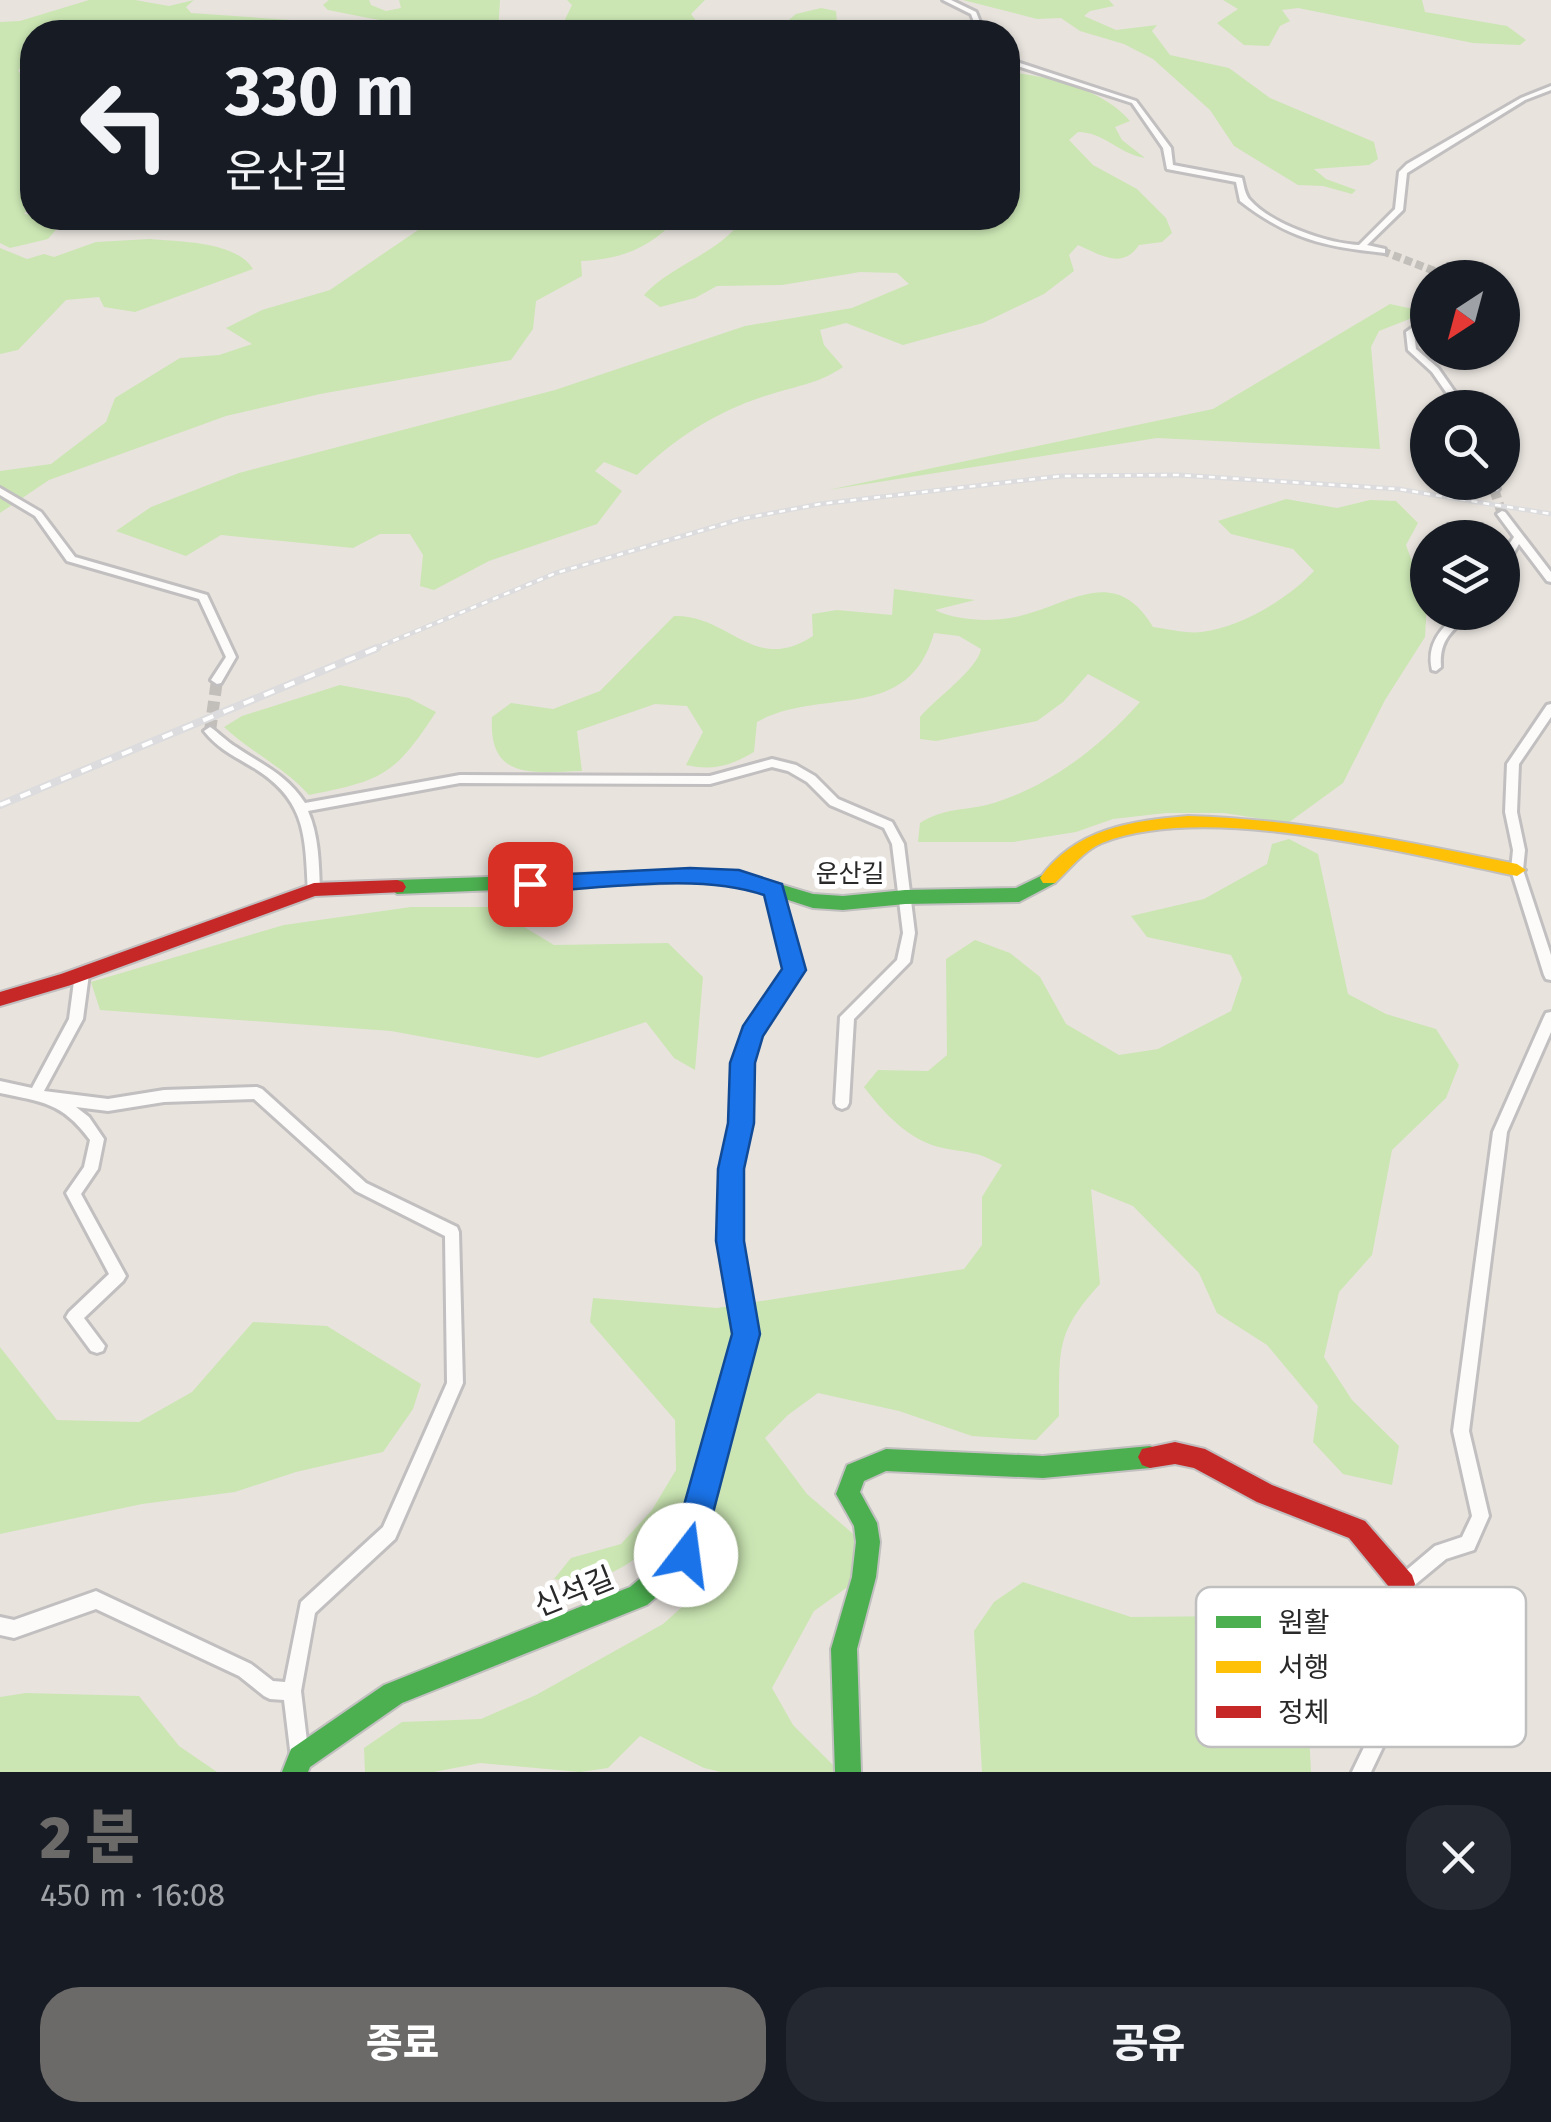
<!DOCTYPE html>
<html lang="ko">
<meta charset="utf-8">
<style>
:root{--surface:#171b24;--page:#242831;--text:#f1f3f6;--muted:#9ea1a6;--accent:#6c6a68}
body{margin:0;font-family:"Fira Sans","Noto Sans KR",sans-serif;background:var(--page);color:var(--text);height:100vh;display:flex;flex-direction:column;font-size:38px;white-space:nowrap}
*{box-sizing:border-box;margin:0}
p{font-size:32px;color:var(--muted)}
.icon{flex:none;width:55px;height:55px;fill:none;stroke:currentColor;stroke-width:2;stroke-linecap:round;stroke-linejoin:round}
.map{position:relative;height:1772px;overflow:hidden}
.drawer{display:flex;flex-direction:column;background:var(--surface);flex:1}
.drawer>*{flex:none}
.top-card{position:absolute;left:20px;top:20px;width:1000px;height:210px;border-radius:40px;box-shadow:0 2px 8px #0004;background:#171b24;color:var(--text);overflow:hidden}
.needle{width:65px;rotate:216deg}
.tools{position:absolute;left:1410px;top:260px;display:grid;gap:20px}
.tools a{display:grid;place-items:center;width:110px;height:110px;border-radius:50%;background:var(--surface);box-shadow:0 2px 8px #0004;font-size:50px}
.pin{position:absolute;display:grid;place-items:center;width:85px;height:85px;color:#fff;margin:-42px;border-radius:20px;box-shadow:0 5px 15px #0006}
.me{position:absolute;width:110px;margin:-55px;rotate:15deg;stroke-linejoin:round;filter:drop-shadow(0 0 8px #0008)}
.turn{display:flex;align-items:center;gap:35px;height:210px;padding:0 40px;font-size:45px}
.turn .icon{width:130px;height:130px;stroke-width:2.5}
.turn b{display:block;font-size:70px;line-height:85px}
.round{display:grid;place-items:center;flex:none;width:105px;height:105px;border-radius:40px;background:var(--page)}
.head{display:flex;align-items:center;justify-content:space-between;height:170px;padding:0 40px}
h1{font-size:60px;font-weight:800;line-height:75px;color:var(--accent)}
.action{display:flex;gap:20px;margin-top:auto;padding:20px 40px}
.action a{flex:1;height:115px;border-radius:40px;background:var(--accent);color:#fff;font-size:40px;font-weight:800;line-height:115px;text-align:center}
.action a+a{background:var(--page);color:var(--text)}
.map>svg:first-child{display:block}
.green{fill:#cbe6b3}
.lines{fill:none;stroke-linecap:round;stroke-linejoin:round}
.street-tunnel-far2{stroke:#c2beb9;stroke-width:8;stroke-dasharray:8 4;stroke-linecap:butt}
.street-tunnel-far1{stroke:#c2beb9;stroke-width:10;stroke-dasharray:10 5;stroke-linecap:butt}
.street-tunnel{stroke:#c2beb9;stroke-width:12;stroke-dasharray:12 6;stroke-linecap:butt}
.street-casing{stroke:#c1bfbf;stroke-width:6}
.fast-casing{stroke:#c1bfbf;stroke-width:4}
.slow-casing{stroke:#c1bfbf;stroke-width:4}
.jam-casing{stroke:#c1bfbf;stroke-width:4}
.street{fill:#fcfbfa;fill-rule:evenodd}
.fast{fill:#4caf50;fill-rule:evenodd}
.slow{fill:#ffc107;fill-rule:evenodd}
.jam{fill:#c62828;fill-rule:evenodd}
.rail-far1-casing{stroke:#dcdcde;stroke-width:5}
.rail-casing{stroke:#dcdcde;stroke-width:8}
.rail-far1{stroke:#fff;stroke-width:2.5;stroke-dasharray:6;stroke-linecap:butt}
.rail{stroke:#fff;stroke-width:4;stroke-dasharray:11;stroke-linecap:butt}
.route{fill:#1a73e8;stroke:#114b97;stroke-width:2.5}
.labels{text-anchor:middle;stroke-width:10;stroke-linejoin:round;paint-order:stroke}
.street-label{font-size:25px;fill:#292929;stroke:#fff}
.near-street-label{font-size:30px;fill:#292929;stroke:#fff}
.key{fill:#fff;stroke:#bfbfbf;stroke-width:2.5}
.key-label{font-size:28px;fill:#292929}
</style>
<div class="map">
<svg width="1551" height="1772" viewBox="0 0 1551 1772">
<rect width="100%" height="100%" fill="#e8e3dd"/>
<g class="green">
<path d="M89 0H135L169 6 194 0 186 7 191 13 291 20 354 32C326 33 292 25 266 32H32V61L18 70 22 77 32 76V204L24 214 65 219 48 239 10 248 0 243V22L20 21Z"/>
<path d="M329 0H369L371 5 386 11 401 8 399 0H500L498 32C441 33 384 21 328 10L323 5Z"/>
<polygon points="567,0 705,0 691,14 702,29 698,32 559,32 572,5"/>
<polygon points="963,0 1109,0 1114,6 1090,11 1084,16 1116,30 1157,25 1152,31 1170,55 1229,68 1270,98 1374,142 1378,159 1369,165 1314,169 1326,179 1356,190 1352,194 1323,186 1298,185 1234,146 1210,110 1153,59 1124,44 1080,31 1061,18 1037,19"/>
<polygon points="1223,0 1422,0 1425,12 1507,26 1526,40 1520,45 1473,43 1298,8 1282,10 1290,21 1280,26 1269,46 1244,45 1217,23 1238,9"/>
<polygon points="821,8 836,11 837,23 845,32 775,32 796,14"/>
<path d="M1008 72C1048 76 1104 89 1130 121L1115 127 1122 140 1145 158C1119 154 1104 132 1078 132L1069 140 1093 165 1137 189 1166 218 1172 233 1162 242 1139 245C1122 270 1101 255 1078 245L1069 255 1074 271 1044 294 983 323 903 345 846 323 820 330 824 345 843 367C821 382 802 385 778 392 722 408 678 435 637 475L604 462 595 471 622 491 597 524 489 561 434 590 420 586 423 555 410 534H380L353 548 221 535 186 556 116 531 151 507 239 473 555 390 745 326 852 308 909 284 897 273 860 272 782 285 717 286 695 298 660 307 644 295C672 264 721 253 743 218H1008Z"/>
<path d="M458 218H678C649 248 623 259 581 261L582 276 536 301 533 329 511 360 320 394 226 416 49 480 0 513V471L51 464 106 422 115 398 180 358 219 355 252 344 226 328 262 310 330 290 427 224Z"/>
<path d="M150 239C180 242 236 241 253 269L135 312 104 307 99 297 66 300 18 350 0 354V248L27 259 44 254 54 257 96 242Z"/>
<polygon points="1390,304 1427,312 1379,331 1371,347 1380,449 1157,438 828,490 1213,409"/>
<path d="M1286 499 1337 508 1370 500 1396 501 1418 523 1406 545 1427 603 1425 637 1385 700 1343 783 1288 823 1224 813H1166L1113 819 1076 832 1013 842H918L920 823C944 807 968 811 994 803 1051 785 1101 746 1140 702L1088 674 1063 702 1037 721 936 741 920 739V717C936 698 977 670 981 649L959 636 934 633C908 725 821 686 757 722L754 752C730 766 713 771 686 765L703 732 687 706 655 704 577 731 582 771C535 772 488 782 492 717L511 703 553 709 600 691 674 616C729 614 754 675 813 636L812 614 837 610 892 615 894 589 975 600 935 610C956 620 986 622 1010 618 1066 609 1113 560 1153 627 1168 629 1187 634 1202 632 1241 627 1288 599 1314 571L1293 549 1231 534 1218 521Z"/>
<path d="M340 685 409 698 436 712C394 776 383 780 309 795 284 767 253 754 224 727L242 716Z"/>
<path d="M1289 839 1318 854 1348 994 1386 1014 1436 1029 1459 1065 1446 1098 1392 1150 1372 1255 1339 1292 1324 1357 1352 1400 1399 1446 1392 1485 1343 1474 1313 1442 1318 1406 1267 1345 1217 1313 1199 1273 1133 1206 1091 1189 1100 1284C1054 1334 1060 1351 1059 1416L1036 1440 972 1436 899 1411 818 1393 788 1415 765 1438 807 1494 859 1539 856 1581 814 1611 772 1688 793 1725 840 1772H721L704 1768 640 1736 608 1768 580 1772 480 1763 434 1772H365L364 1748 402 1722 481 1719 536 1695 663 1624 699 1592 704 1573 652 1545C622 1572 594 1585 554 1579L571 1558 621 1544 652 1510 676 1470 675 1420 590 1322 593 1298 717 1308 964 1269 982 1245V1197L1002 1165C973 1150 972 1154 943 1148 909 1141 884 1113 864 1087L878 1070 928 1071 947 1055 946 959 975 940 1010 953 1040 977 1066 1024 1119 1055 1158 1049 1231 1011 1242 978 1231 955 1147 937 1131 916 1204 899 1267 864 1272 844Z"/>
<polygon points="411,907 491,907 554,945 668,943 703,977 695,1070 674,1058 646,1022 538,1058 391,1031 100,1010 91,982 284,925"/>
<polygon points="253,1322 327,1326 421,1384 413,1409 383,1452 296,1472 235,1492 142,1504 0,1534 0,1347 57,1420 139,1422 192,1392"/>
<polygon points="1023,1582 1131,1617 1229,1616 1288,1655 1308,1714 1311,1772 982,1772 974,1631 994,1602"/>
<polygon points="26,1693 139,1696 179,1746 217,1772 0,1772 0,1697"/>
</g>
<g class="lines">
<polyline class="street-tunnel-far2" points="1382,251 1453,278"/>
<polyline class="street-tunnel-far1" points="1494,489 1502,514"/>
<polyline class="street-tunnel" points="210,731 217,680"/>
<defs>
<g id="street">
<polygon points="943,0 951,0 976,12 984,32 978,32 971,14"/>
<path d="M1008 59 1136 101 1171 148 1173 165 1242 178C1244 186 1245 195 1250 200 1271 224 1328 244 1359 245L1395 209 1399 172 1407 164 1521 98 1551 86V90L1525 100 1407 173 1403 210 1367 245 1385 249V253C1325 247 1289 239 1240 201L1236 182 1167 169 1163 148 1132 103 1008 63Z"/>
<polygon points="1425,319 1428,319 1428,325 1414,333 1416,349 1438,368 1466,408 1457,408 1432,372 1408,350 1406,332"/>
<polygon points="1486,482 1496,482 1499,489 1497,491 1491,491"/>
<polygon points="0,488 41,512 75,557 207,595 236,657 221,683 217,684 211,680 226,657 199,599 67,561 35,516 0,495"/>
<polygon points="1502,511 1505,512 1551,572 1551,582 1547,581 1519,544 1506,566 1502,567 1502,555 1514,537 1497,514"/>
<path d="M1460 612H1472C1453 631 1439 638 1441 667L1436 671 1432 670C1426 644 1441 628 1460 612Z"/>
<polygon points="1551,704 1551,717 1519,764 1517,812 1525,850 1523,870 1551,955 1551,980 1546,979 1544,975 1511,870 1513,850 1505,812 1507,764 1547,705"/>
<path d="M210 727C219 733 226 741 236 747 264 766 286 774 305 803L460 775 710 776 772 759 796 765 815 776 838 799 892 822 904 844 915 933 910 962 854 1019 849 1103 847 1107 842 1109 837 1107 835 1103 840 1017 897 960 903 933 892 844 884 828 830 805 807 782 788 771 772 767 710 784 460 783 308 811C319 836 319 864 320 890L314 895 308 890C305 835 306 800 254 768 236 757 218 749 204 731Z"/>
<path d="M82 969 87 970 89 974 83 1019 44 1091 108 1099 164 1090 257 1087 262 1089 366 1183 457 1227 459 1232 463 1383 395 1539 315 1613 301 1691 309 1758 307 1765 300 1767 293 1765 291 1758 284 1700 270 1699 264 1696 239 1676 96 1609 14 1638 0 1635V1617L14 1620 96 1591 251 1664 273 1681 285 1682 301 1602 383 1527 447 1383 445 1236 356 1191 254 1099 164 1102 108 1111 76 1107 89 1117 104 1139 98 1169 81 1194 126 1276 123 1281 84 1318 105 1346 103 1351 97 1353 91 1351 66 1317 69 1312 109 1274 66 1193 84 1167 90 1140C62 1102 42 1102 0 1093V1081L32 1088 69 1019 75 974 77 970Z"/>
<polygon points="1551,1012 1551,1032 1507,1132 1469,1431 1489,1516 1474,1550 1446,1559 1411,1588 1403,1705 1371,1772 1352,1772 1385,1704 1394,1584 1397,1578 1435,1546 1462,1537 1472,1516 1453,1431 1493,1132 1544,1017 1546,1013"/>
</g>
<g id="fast">
<polygon points="691,870 739,872 813,894 843,896 905,890 1016,888 1049,872 1058,878 1055,883 1019,902 905,904 843,910 813,908 739,884 691,882 397,894 388,887 397,880"/>
<polygon points="1150,1446 1158,1449 1162,1457 1158,1465 1150,1468 1043,1478 886,1471 864,1481 860,1492 877,1523 880,1542 876,1577 857,1649 861,1772 835,1772 831,1649 852,1577 856,1542 854,1526 836,1494 847,1465 886,1449 1043,1456"/>
<polygon points="690,1527 698,1531 702,1539 695,1564 647,1605 402,1703 310,1767 308,1772 282,1772 291,1749 384,1685 630,1587 676,1548 682,1531"/>
</g>
<g id="slow">
<path d="M1188 816C1300 819 1408 842 1517 864L1526 870 1517 876C1407 854 1206 801 1102 843 1083 851 1070 869 1055 883H1043L1040 878C1076 828 1131 821 1188 816Z"/>
<polygon points="774,883 783,890 803,970 761,1035 753,1063 751,1123 741,1169 740,1241 757,1334 702,1539 698,1547 690,1551 682,1547 678,1539 735,1334 720,1241 721,1169 731,1123 733,1063 745,1028 785,969 765,890"/>
</g>
<g id="jam">
<polygon points="397,880 403,882 406,887 403,892 315,896 71,985 0,1006 0,992 61,974 314,883"/>
<polygon points="1175,1442 1205,1449 1272,1485 1365,1521 1412,1575 1415,1584 1412,1593 1403,1596 1394,1593 1349,1538 1257,1502 1194,1468 1175,1464 1150,1468 1142,1465 1138,1457 1142,1449"/>
</g>
</defs>
<use href="#street" class="street-casing"/>
<use href="#fast" class="fast-casing"/>
<use href="#slow" class="slow-casing"/>
<use href="#jam" class="jam-casing"/>
<use href="#street" class="street"/>
<use href="#fast" class="fast"/>
<use href="#slow" class="slow"/>
<use href="#jam" class="jam"/>
<defs>
<polyline id="rail-far1" points="371,650 556,573 741,519 820,504 1061,476 1178,475 1398,489 1551,514"/>
<polyline id="rail" points="0,805 377,648"/>
</defs>
<use href="#rail-far1" class="rail-far1-casing"/>
<use href="#rail" class="rail-casing"/>
<use href="#rail-far1" class="rail-far1"/>
<use href="#rail" class="rail"/>
</g>
<path class="route" d="M690 868 739 870 782 884 806 970 763 1036 755 1063 754 1123 744 1169V1241L760 1334 702 1555 697 1566 686 1571 675 1566 670 1555 732 1334 716 1241 718 1169 728 1123 730 1063 743 1026 782 969 764 895C697 872 601 889 530 892L518 884 530 876Z"/>
<g class="labels">
<g class="street-label">
<text x="850" y="882">운산길</text>
</g>
<g class="near-street-label">
<text transform="translate(574 1592) rotate(-22)" y="10">신석길</text>
</g>
</g>
<rect x="1196" y="1587" width="330" height="160" rx="15" class="key"/>
<rect x="1216" y="1616" width="45" height="12" fill="#4caf50"/>
<rect x="1216" y="1661" width="45" height="12" fill="#ffc107"/>
<rect x="1216" y="1706" width="45" height="12" fill="#c62828"/>
<g class="key-label">
<text x="1278" y="1632">원활</text>
<text x="1278" y="1677">서행</text>
<text x="1278" y="1722">정체</text>
</g>
</svg>
<div class="tools">
<a><svg class="needle" viewBox="-14 -14 28 28"><path d="M0-13l5 13h-10z" fill="#e53935"/><path d="M0 13l5-13h-10z" fill="#9ea1a6"/></svg></a>
<a><svg class="icon" aria-label="search" viewBox="0 0 24 24"><circle cx="10" cy="10" r="6"/><path d="M15 15l6 6"/></svg></a>
<a><svg class="icon" aria-label="layers" viewBox="0 0 24 24"><path d="M12 4l9 5-9 5-9-5zM3 14l9 5 9-5"/></svg></a>
</div>
<div class="pin" style="left:530px;top:884px;background:#d93025"><svg class="icon" aria-label="arrive" viewBox="0 0 24 24"><path d="M6 21V4h12l-3 4 3 4H6"/></svg></div>
<svg class="me" style="left:686px;top:1555px" viewBox="-20 -20 40 40"><circle r="19" fill="#fff"/><path d="M0-13L10 11 0 6-10 11z" fill="#1a73e8"/></svg>
<div class="top-card">
<div class="turn"><svg class="icon" aria-label="left" viewBox="0 0 24 24"><path d="M17 20v-9H6M10 6l-5 5 5 5"/></svg><div><b>330 m</b>운산길</div></div>
</div>
</div>
<section class="drawer">
<div class="head"><div><h1>2 분</h1><p>450 m · 16:08</p></div><a class="round"><svg class="icon" aria-label="close" viewBox="0 0 24 24"><path d="M6 6l12 12M18 6L6 18"/></svg></a></div>
<div class="action"><a>종료</a><a>공유</a></div>
</section>
